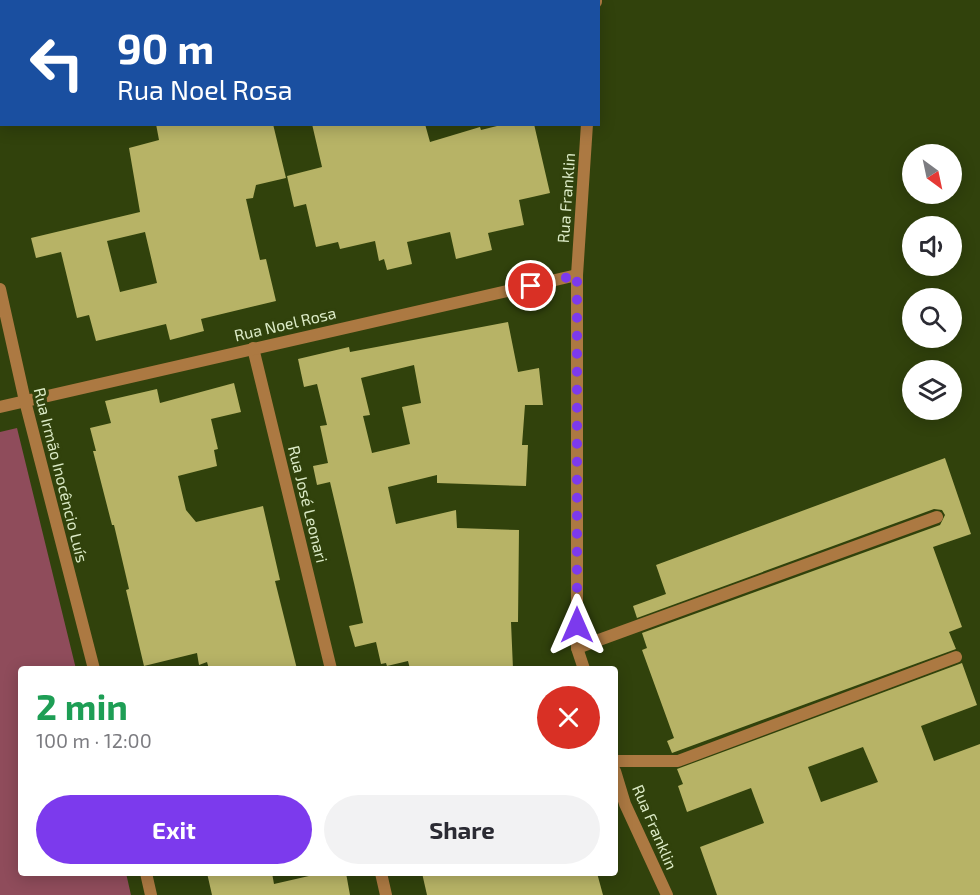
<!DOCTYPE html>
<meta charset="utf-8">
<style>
:root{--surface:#fff;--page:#f2f2f3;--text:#2b2b33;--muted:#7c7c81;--accent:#7c3aed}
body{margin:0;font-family:"Exo 2",sans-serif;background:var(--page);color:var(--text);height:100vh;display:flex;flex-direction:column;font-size:22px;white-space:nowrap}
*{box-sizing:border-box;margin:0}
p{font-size:20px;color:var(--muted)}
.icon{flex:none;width:33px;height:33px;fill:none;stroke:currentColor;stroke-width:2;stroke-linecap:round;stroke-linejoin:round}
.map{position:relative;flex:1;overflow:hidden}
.drawer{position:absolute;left:18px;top:666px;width:600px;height:210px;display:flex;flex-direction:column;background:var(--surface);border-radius:6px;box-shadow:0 3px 15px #0003}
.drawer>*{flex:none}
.banner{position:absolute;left:0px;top:0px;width:600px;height:126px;box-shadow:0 3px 15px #0003;background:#1a4fa0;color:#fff;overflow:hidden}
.needle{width:39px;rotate:147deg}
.tools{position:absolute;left:902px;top:144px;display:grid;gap:12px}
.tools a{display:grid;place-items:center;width:60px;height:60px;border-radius:50%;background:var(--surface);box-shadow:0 3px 15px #0003;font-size:30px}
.pin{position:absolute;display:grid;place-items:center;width:51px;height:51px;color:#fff;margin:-26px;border:3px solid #fff;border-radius:50%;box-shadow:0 2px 6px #0007}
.me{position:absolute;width:66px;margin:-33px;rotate:0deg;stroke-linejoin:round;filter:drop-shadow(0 0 4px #0008)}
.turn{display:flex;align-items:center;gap:21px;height:126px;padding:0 18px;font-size:27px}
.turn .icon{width:78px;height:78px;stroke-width:2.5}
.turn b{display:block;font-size:42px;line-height:51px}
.round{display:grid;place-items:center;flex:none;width:63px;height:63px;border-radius:32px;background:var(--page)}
.overview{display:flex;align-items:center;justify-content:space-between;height:102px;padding:0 18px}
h1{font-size:36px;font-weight:700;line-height:45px;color:#1e9e55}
.action{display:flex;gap:12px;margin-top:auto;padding:12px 18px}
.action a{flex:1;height:69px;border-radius:36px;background:var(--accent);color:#fff;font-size:24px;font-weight:700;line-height:69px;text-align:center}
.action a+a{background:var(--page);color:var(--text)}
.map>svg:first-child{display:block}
.green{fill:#8f4c5b}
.building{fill:#b7b366;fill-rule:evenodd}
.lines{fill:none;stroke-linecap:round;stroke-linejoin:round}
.service{stroke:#ac7942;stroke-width:12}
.minor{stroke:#ac7942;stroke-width:12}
.tertiary{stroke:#ac7942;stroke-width:12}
.primary{stroke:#ffc07f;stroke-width:15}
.route{stroke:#7c3aed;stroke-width:10;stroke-dasharray:0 18}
.labels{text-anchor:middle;stroke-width:6;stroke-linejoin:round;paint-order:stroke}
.street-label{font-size:16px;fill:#dcebc7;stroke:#31420c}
</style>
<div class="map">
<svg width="980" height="895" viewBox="0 0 980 895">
<rect width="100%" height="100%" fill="#31420c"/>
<polygon class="green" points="17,428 76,669 21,669 21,873 126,873 131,895 0,895 0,432"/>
<g class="building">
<path d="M156 124H273L286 178 256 185 253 198 246 199 260 260 266 259 276 301 201 319 204 331 170 340 166 324 96 341 89 315 77 318 61 252 36 258 31 238 140 212 129 148 159 140ZM145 232 157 283 120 292 107 241Z"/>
<polygon points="312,124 425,124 430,142 480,127 481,130 505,124 534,124 550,193 519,200 524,225 488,233 492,250 456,259 450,232 407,242 412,264 387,270 384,259 379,261 375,241 340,249 338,242 316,247 306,204 294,207 287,176 322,167"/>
<path d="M508 322 518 372 539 368 543 405H525L522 445H528L526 486 437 483V475L388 487 396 524 456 510 457 528 519 530 518 622H511L513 669H410L408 661 387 666 386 663 381 664 376 642 355 647 349 626 363 623 354 583 330 482 317 485 313 466 328 463 320 426 327 425 317 384 304 387 298 359 349 347 350 352ZM414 365 421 403 402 407 410 444 372 453 363 416 370 415 361 378Z"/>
<polygon points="234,383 241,412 211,419 218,449 214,450 217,466 178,476 186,510 196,522 263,506 280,580 275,581 297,669 209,669 207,662 199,665 197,653 144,666 126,590 129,589 114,525 112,525 93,451 96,451 90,428 111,423 105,401 157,389 160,403"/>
<polygon points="945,458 971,534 933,547 962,627 949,632 956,649 672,753 667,741 674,738 642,650 647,648 642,633 940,525 945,515 942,510 934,509 637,618 633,606 666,594 656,565"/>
<path d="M962 663 977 705 921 726 934 761 980 744V895H717L700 847 764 823 751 788 687 812 678 786 683 784 677 769ZM863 747 878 782 821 802 808 767Z"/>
<polygon points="207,873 272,873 274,884 322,873 346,873 350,895 212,895"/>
<polygon points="422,873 597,873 603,895 427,895"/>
</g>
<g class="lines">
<g class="service">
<polyline points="577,648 937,517"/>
<polyline points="615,761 678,761 956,657"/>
</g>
<g class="minor">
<polyline points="596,2 596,0"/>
<polyline points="253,348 331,669"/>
<polyline points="0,407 577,275"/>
<polyline points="584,669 577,648 577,275 587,124"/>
<polyline points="615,771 625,804 667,895"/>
<polyline points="381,873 386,895"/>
</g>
<g class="tertiary">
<polyline points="0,289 25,401 94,669"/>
<polyline points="146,873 151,895"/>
</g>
<g class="primary">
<polyline points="147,0 149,2"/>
<polyline points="31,2 36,0"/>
<polyline points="107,2 108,0"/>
<polyline points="197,2 204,0"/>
<polyline points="0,12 2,11"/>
<polyline points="0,55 2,54"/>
</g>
</g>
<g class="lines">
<polyline class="route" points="531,286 577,275 577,625"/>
</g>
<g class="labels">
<g class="street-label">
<text transform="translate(566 198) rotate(-86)" y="6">Rua Franklin</text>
<text transform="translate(285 324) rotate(-13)" y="6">Rua Noel Rosa</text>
<text transform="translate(61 475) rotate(76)" y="6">Rua Irmão Inocêncio Luís</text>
<text transform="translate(308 504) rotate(76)" y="6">Rua José Leonari</text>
<text transform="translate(655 827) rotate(67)" y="6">Rua Franklin</text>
</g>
</g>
</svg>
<div class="tools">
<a><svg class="needle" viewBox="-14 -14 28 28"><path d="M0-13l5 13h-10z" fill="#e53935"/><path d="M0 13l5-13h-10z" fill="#7c7c81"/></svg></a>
<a><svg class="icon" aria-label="sound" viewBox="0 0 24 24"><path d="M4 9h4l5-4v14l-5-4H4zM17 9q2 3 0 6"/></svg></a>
<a><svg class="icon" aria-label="search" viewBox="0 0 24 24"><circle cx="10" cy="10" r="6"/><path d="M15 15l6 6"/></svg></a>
<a><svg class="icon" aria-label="layers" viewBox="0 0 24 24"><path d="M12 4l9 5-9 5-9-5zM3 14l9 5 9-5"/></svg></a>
</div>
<div class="pin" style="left:531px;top:286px;background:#d93025"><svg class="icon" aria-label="arrive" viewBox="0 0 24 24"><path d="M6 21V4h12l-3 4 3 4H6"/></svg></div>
<svg class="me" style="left:577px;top:625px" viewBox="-20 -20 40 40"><path d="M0-17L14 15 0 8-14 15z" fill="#7c3aed" stroke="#fff" stroke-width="4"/></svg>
<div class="banner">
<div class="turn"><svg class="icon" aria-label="left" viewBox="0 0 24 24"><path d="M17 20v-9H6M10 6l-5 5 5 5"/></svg><div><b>90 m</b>Rua Noel Rosa</div></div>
</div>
<section class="drawer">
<div class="overview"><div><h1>2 min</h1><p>100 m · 12:00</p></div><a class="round" style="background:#d93025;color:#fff"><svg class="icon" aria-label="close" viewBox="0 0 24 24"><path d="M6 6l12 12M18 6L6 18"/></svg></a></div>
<div class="action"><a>Exit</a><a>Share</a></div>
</section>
</div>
